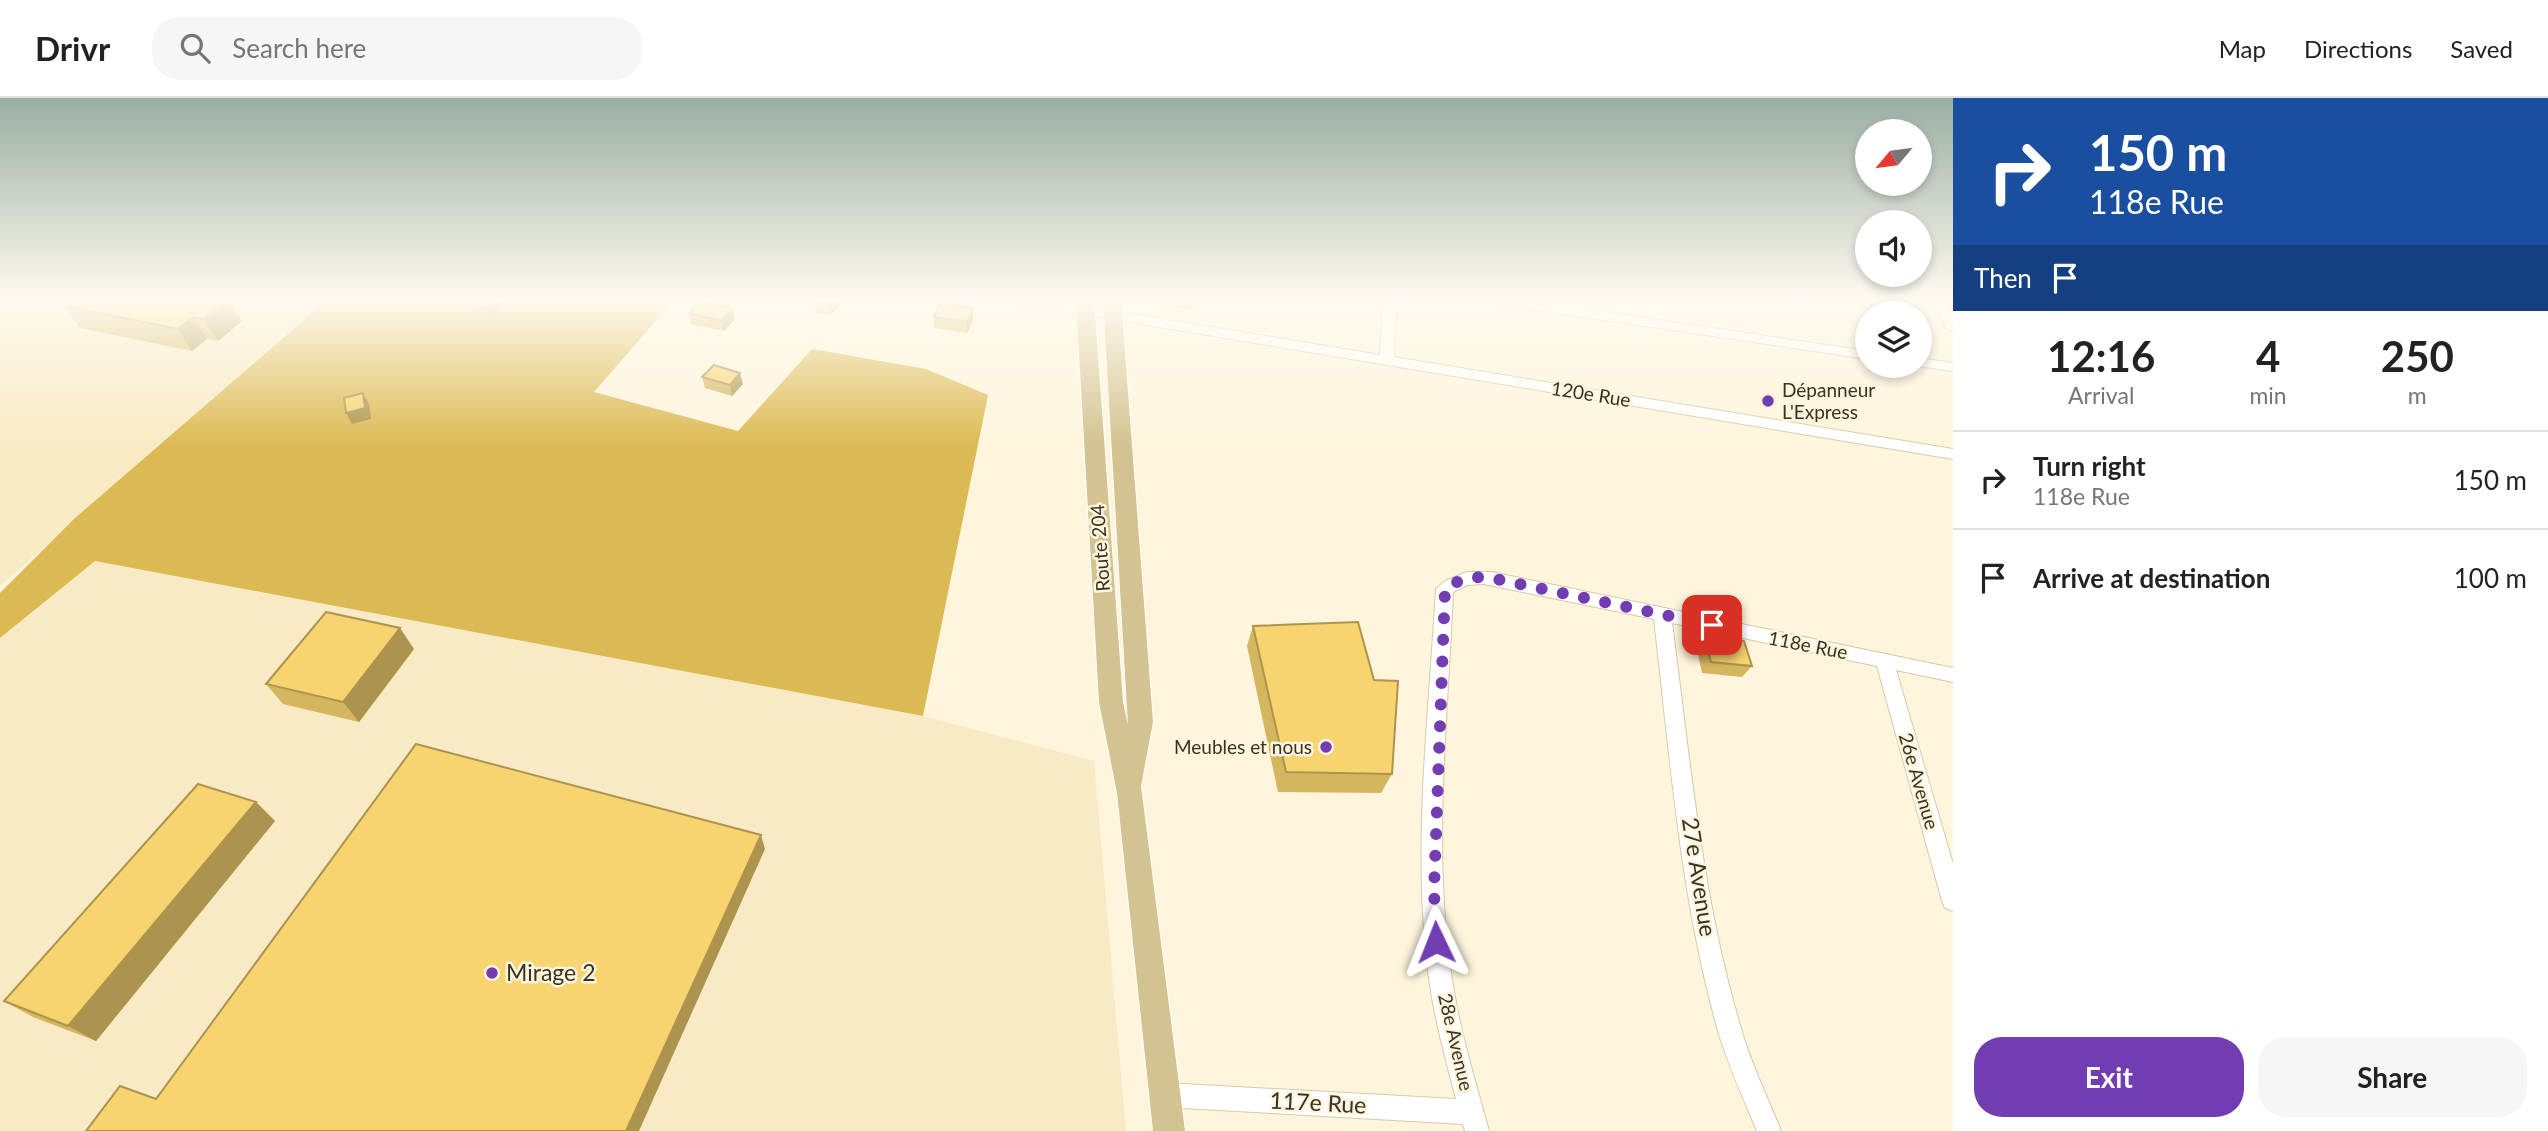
<!DOCTYPE html>
<meta charset="utf-8">
<style>
:root{--surface:#fff;--page:#f6f6f6;--text:#222;--muted:#767676;--line:#e0e0e0;--accent:#723cb3}
body{margin:0;font-family:Lato,sans-serif;background:var(--page);color:var(--text);height:100vh;display:flex;flex-direction:column;font-size:26px;white-space:nowrap}
*{box-sizing:border-box;margin:0}
p{font-size:23px;color:var(--muted)}
.icon{flex:none;width:38px;height:38px;fill:none;stroke:currentColor;stroke-width:2;stroke-linecap:round;stroke-linejoin:round}
.map{position:relative;flex:1;overflow:hidden}
.sheet{display:flex;flex-direction:column;background:var(--surface);width:595px}
.sheet>*{flex:none}
.guide{background:#1a4fa0;color:#fff;overflow:hidden}
.needle{width:46px;rotate:241deg}
.tools{position:absolute;left:1855px;top:21px;display:grid;gap:14px}
.tools a{display:grid;place-items:center;width:77px;height:77px;border-radius:50%;background:var(--surface);box-shadow:0 4px 10px #0003;font-size:35px}
.pin{position:absolute;display:grid;place-items:center;width:60px;height:60px;color:#fff;margin:-30px;border-radius:14px;box-shadow:0 4px 10px #0006}
.me{position:absolute;width:77px;margin:-38px;rotate:358deg;stroke-linejoin:round;filter:drop-shadow(0 0 5px #0008)}
.turn{display:flex;align-items:center;gap:24px;height:147px;padding:0 21px;font-size:32px}
.turn .icon{width:91px;height:91px;stroke-width:2.5}
.turn b{display:block;font-size:49px;line-height:60px}
.then{display:flex;align-items:center;height:66px;padding:0 21px;background:#0003;gap:14px;font-size:26px}
.eta{display:flex;justify-content:space-evenly;align-items:center;height:119px;text-align:center}
.eta b{font-size:42px;font-weight:700;line-height:49px}
.primary-button{display:flex;gap:14px;margin-top:auto;padding:14px 21px}
.primary-button a{flex:1;height:80px;border-radius:28px;background:var(--accent);color:#fff;font-size:28px;font-weight:700;line-height:80px;text-align:center}
.primary-button a+a{background:var(--page);color:var(--text)}
ul{padding:0;list-style:none}
li{display:flex;align-items:center;gap:21px;height:98px;padding:0 21px;border-top:2px solid var(--line)}
li div{flex:1}
li b{display:block;font-size:26px}
li em{font-style:normal}
header{display:flex;align-items:center;gap:42px;box-sizing:border-box;height:98px;padding:0 35px;background:var(--surface);border-bottom:2px solid var(--line)}
header strong{font-size:33px}
nav{display:flex;gap:38px;margin-inline-start:auto;font-size:24px}
.search{width:490px;height:63px;background:var(--page);display:flex;align-items:center;gap:18px;box-sizing:border-box;padding:0 24px;border-radius:28px;color:var(--muted);font-size:26px}
main{display:flex;flex:1;min-height:0}
.map>svg:first-child{display:block}
.built{fill:#f8eac4}
.forest{fill:#dcba53}
.lines{fill:none;stroke-linecap:round;stroke-linejoin:round}
.minor-casing{stroke:#d5caab;stroke-width:2}
.major-casing{stroke:#fff;stroke-width:2}
.minor{fill:#fff;fill-rule:evenodd}
.major{fill:#d4c391;fill-rule:evenodd}
.wall{fill:#d4b65f}
.shaded-wall{fill:#ad944e}
.building{fill:#f7d46f;stroke:#ad944e;stroke-width:2}
.route{stroke:#723cb3;stroke-width:12;stroke-dasharray:0 21.6}
.poi-dot{fill:#723cb3;stroke:#fef5dc;stroke-width:2.5}
.labels{text-anchor:middle;stroke-width:5;stroke-linejoin:round;paint-order:stroke}
.poi-label{font-size:19px;fill:#373226;stroke:#fef5dc;text-anchor:start}
.street-label{font-size:19px;fill:#373226;stroke:#fef5dc}
.near-street-label{font-size:23px;fill:#373226;stroke:#fef5dc}
.near-poi-label{font-size:23px;fill:#373226;stroke:#fef5dc;text-anchor:start}
</style>
<header>
<strong>Drivr</strong>
<div class="search"><svg class="icon" aria-label="search" viewBox="0 0 24 24"><circle cx="10" cy="10" r="6"/><path d="M15 15l6 6"/></svg>Search here</div>
<nav><a>Map</a><a>Directions</a><a>Saved</a></nav>
</header>
<main>
<div class="map">
<svg width="1953" height="1033" viewBox="0 0 1953 1033">
<rect width="100%" height="100%" fill="#fef5dc"/>
<g class="built">
<polygon points="0,202 327,202 0,488"/>
<polygon points="94,463 923,618 1094,663 1126,1033 0,1033 0,540"/>
</g>
<polygon class="forest" points="327,202 674,202 594,294 738,333 812,251 926,271 988,297 923,618 95,463 0,540 0,495 74,421"/>
<g class="lines">
<defs>
<g id="minor">
<polygon points="1015,202 1048,202 1380,257 1383,202 1397,202 1394,259 1953,351 1953,361 1021,206"/>
<polygon points="1490,202 1526,202 1867,253 1867,261 1496,206"/>
<polygon points="1933,202 1946,202 1953,217 1953,234 1946,230"/>
<polygon points="1920,260 1953,265 1953,273 1918,268"/>
<path d="M1467 474H1491L1953 570V584L1896 572 1953 766V813L1945 810 1942 803 1877 568 1672 525C1690 661 1702 802 1742 934 1752 968 1768 1000 1781 1033H1757C1743 1000 1728 967 1718 933 1680 799 1670 658 1654 521L1484 486 1467 487 1453 494C1448 617 1433 744 1450 867 1457 924 1474 978 1489 1033H1465L1463 1026 1165 1009 1156 1006 1153 997 1156 988 1165 985 1456 1001C1444 956 1432 911 1427 865 1413 741 1429 615 1436 491L1445 483Z"/>
</g>
<polygon id="major" points="1076,202 1094,202 1123,604 1128,627 1103,202 1121,202 1153,624 1141,688 1185,1033 1153,1033 1117,695 1099,604"/>
</defs>
<use href="#minor" class="minor-casing"/>
<use href="#major" class="major-casing"/>
<use href="#minor" class="minor"/>
<use href="#major" class="major"/>
</g>
<g class="wall">
<polygon points="815,202 844,202 831,217 816,215 815,204"/>
<polygon points="1160,202 1195,202 1192,212 1160,206"/>
<polygon points="508,204 491,220 475,217 470,206"/>
<polygon points="64,208 242,223 218,243 207,241 192,253 80,230"/>
<polygon points="973,211 973,222 967,235 934,230 934,219"/>
<polygon points="689,215 735,221 724,233 691,226"/>
<polygon points="702,279 743,286 732,298 705,290"/>
<polygon points="1253,528 1392,676 1381,695 1278,694 1247,548"/>
<polygon points="1703,533 1752,568 1742,579 1702,575 1695,543"/>
<polygon points="414,551 359,624 283,606 266,586"/>
<polygon points="256,704 275,723 96,943 33,919 4,903"/>
</g>
<g class="shaded-wall">
<polygon points="228,202 242,223 218,243 204,222"/>
<polygon points="494,202 508,202 508,204 491,220 487,210"/>
<polygon points="833,202 844,202 831,217 830,206"/>
<polygon points="732,210 735,221 724,233 722,223"/>
<polygon points="973,211 973,222 967,235 967,224"/>
<polygon points="193,219 207,241 192,253 178,231"/>
<polygon points="740,275 743,286 732,298 730,287"/>
<polygon points="363,295 369,306 371,321 352,326 346,315"/>
<polygon points="400,530 414,551 359,624 343,604"/>
<polygon points="256,704 275,723 96,943 68,928"/>
<polygon points="761,737 765,751 639,1033 626,1033"/>
</g>
<g class="building">
<polygon points="73,202 188,203 228,202 204,222 193,219 178,231 64,208"/>
<polygon points="474,202 494,202 487,210 470,206"/>
<polygon points="815,202 833,202 830,206 815,204"/>
<polygon points="700,203 732,210 722,223 689,215"/>
<polygon points="941,205 973,211 967,224 934,219"/>
<polygon points="714,267 740,275 730,287 702,279"/>
<polygon points="363,295 365,310 346,315 344,300"/>
<polygon points="326,514 400,530 343,604 266,586"/>
<polygon points="1358,524 1374,582 1398,583 1392,676 1286,674 1253,528"/>
<polygon points="1703,533 1744,543 1752,568 1711,564"/>
<polygon points="416,646 761,737 626,1033 86,1033 120,988 156,1001"/>
<polygon points="198,686 256,704 68,928 4,903"/>
</g>
<linearGradient id="sky" x2="0" y2="1"><stop stop-color="#9aaea3"/><stop offset="0.58" stop-color="#fffaef"/><stop offset="1" stop-color="#fffaef" stop-opacity="0"/></linearGradient>
<rect width="1953" height="347" fill="url(#sky)"/>
<g class="lines">
<path class="route" d="M1436 844 1434 792 1445 491C1461 480 1472 478 1491 480L1712 527"/>
</g>
<g class="poi-dot">
<circle cx="1768" cy="303" r="7"/>
<circle cx="1326" cy="649" r="7"/>
<circle cx="492" cy="875" r="7"/>
</g>
<g class="labels">
<g class="poi-label">
<text x="1782" y="299">Dépanneur<tspan x="1782" dy="22">L'Express</tspan></text>
<text x="1312" y="656" text-anchor="end">Meubles et nous</text>
</g>
<g class="street-label">
<text transform="translate(1591 296) rotate(9)" y="7">120e Rue</text>
<text transform="translate(1100 450) rotate(-94)" y="7">Route 204</text>
<text transform="translate(1808 547) rotate(11)" y="7">118e Rue</text>
<text transform="translate(1919 683) rotate(74)" y="7">26e Avenue</text>
<text transform="translate(1456 944) rotate(77)" y="7">28e Avenue</text>
</g>
<g class="near-street-label">
<text transform="translate(1699 779) rotate(81)" y="8">27e Avenue</text>
<text transform="translate(1318 1005) rotate(3)" y="8">117e Rue</text>
</g>
<g class="near-poi-label">
<text x="506" y="883">Mirage 2</text>
</g>
</g>
</svg>
<div class="tools">
<a><svg class="needle" viewBox="-14 -14 28 28"><path d="M0-13l5 13h-10z" fill="#e53935"/><path d="M0 13l5-13h-10z" fill="#767676"/></svg></a>
<a><svg class="icon" aria-label="sound" viewBox="0 0 24 24"><path d="M4 9h4l5-4v14l-5-4H4zM17 9q2 3 0 6"/></svg></a>
<a><svg class="icon" aria-label="layers" viewBox="0 0 24 24"><path d="M12 4l9 5-9 5-9-5zM3 14l9 5 9-5"/></svg></a>
</div>
<div class="pin" style="left:1712px;top:527px;background:#d93025"><svg class="icon" aria-label="arrive" viewBox="0 0 24 24"><path d="M6 21V4h12l-3 4 3 4H6"/></svg></div>
<svg class="me" style="left:1436px;top:844px" viewBox="-20 -20 40 40"><path d="M0-17L14 15 0 8-14 15z" fill="#723cb3" stroke="#fff" stroke-width="4"/></svg>
</div>
<section class="sheet">
<div class="guide">
<div class="turn"><svg class="icon" aria-label="right" viewBox="0 0 24 24"><path d="M7 20v-9h11M14 6l5 5-5 5"/></svg><div><b>150 m</b>118e Rue</div></div>
<div class="then">Then<svg class="icon" aria-label="arrive" viewBox="0 0 24 24"><path d="M6 21V4h12l-3 4 3 4H6"/></svg></div>
</div>
<div class="eta">
<div><b>12:16</b><p>Arrival</p></div>
<div><b>4</b><p>min</p></div>
<div><b>250</b><p>m</p></div>
</div>
<ul>
<li><svg class="icon" aria-label="right" viewBox="0 0 24 24"><path d="M7 20v-9h11M14 6l5 5-5 5"/></svg><div><b>Turn right</b><p>118e Rue</p></div><em>150 m</em></li>
<li><svg class="icon" aria-label="arrive" viewBox="0 0 24 24"><path d="M6 21V4h12l-3 4 3 4H6"/></svg><div><b>Arrive at destination</b></div><em>100 m</em></li>
</ul>
<div class="primary-button"><a>Exit</a><a>Share</a></div>
</section>
</main>
